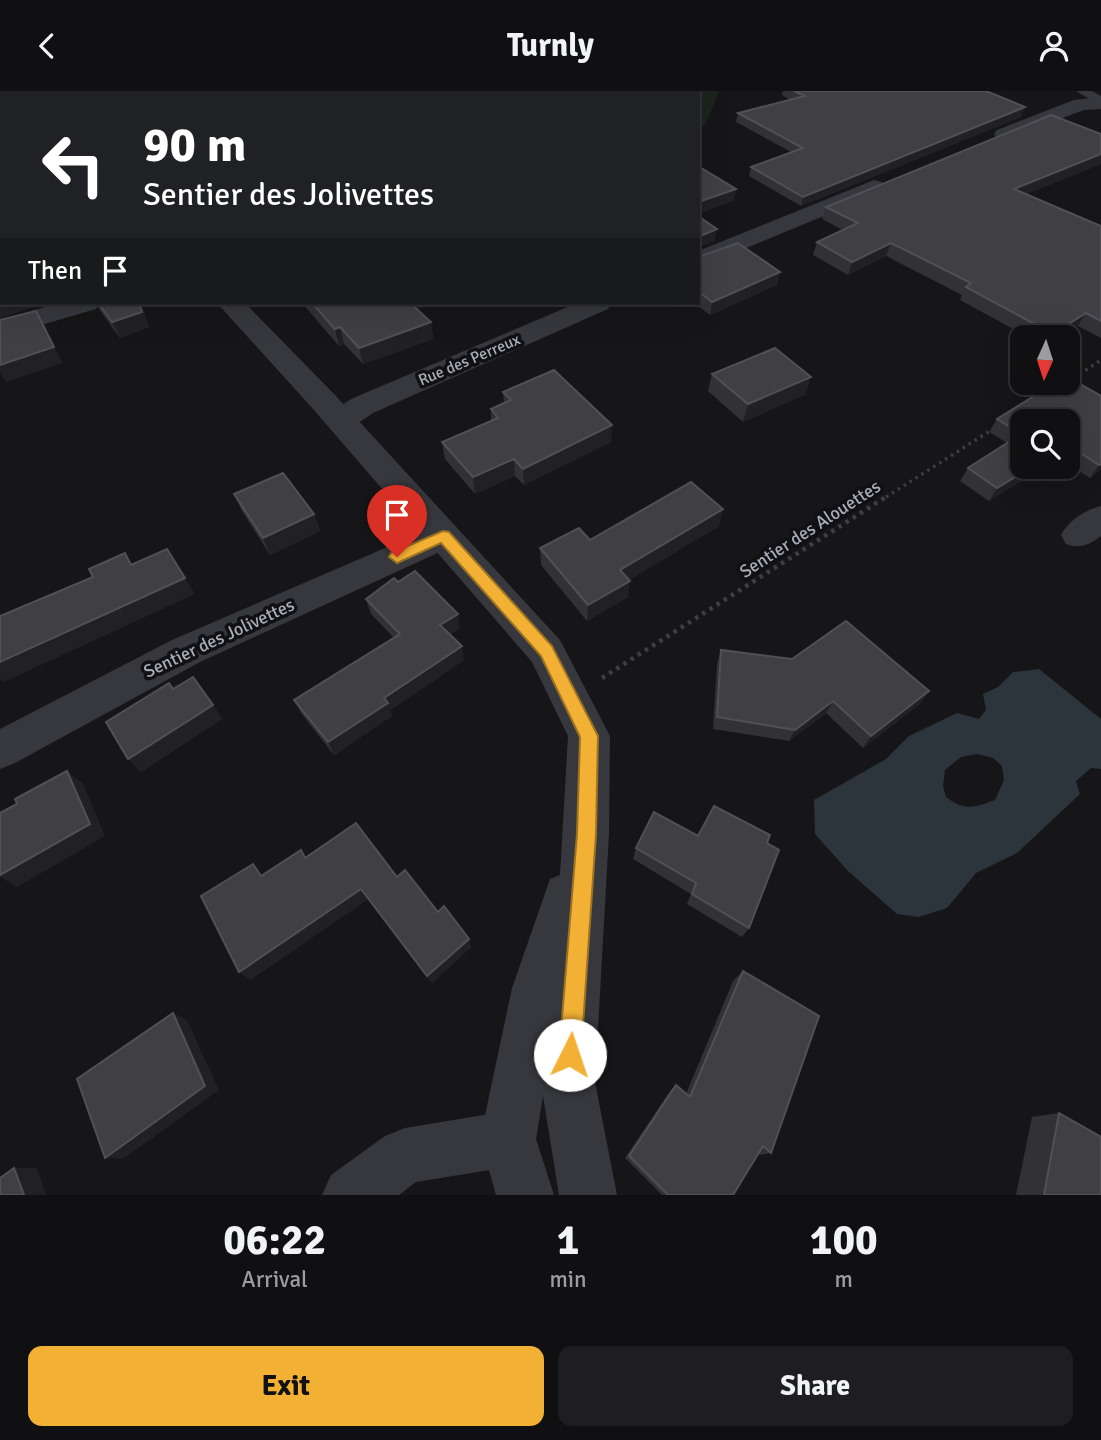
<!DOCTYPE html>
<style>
:root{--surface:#101012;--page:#1e1e20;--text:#f1f3f6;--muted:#9c9d9f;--line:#303032;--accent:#f2b134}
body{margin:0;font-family:Signika,sans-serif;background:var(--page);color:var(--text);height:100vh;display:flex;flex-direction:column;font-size:26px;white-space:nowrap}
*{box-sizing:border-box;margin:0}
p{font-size:23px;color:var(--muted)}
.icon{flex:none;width:38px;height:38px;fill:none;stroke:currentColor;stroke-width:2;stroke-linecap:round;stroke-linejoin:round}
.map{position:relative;height:1104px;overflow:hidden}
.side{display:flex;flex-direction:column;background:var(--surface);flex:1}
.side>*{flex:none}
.banner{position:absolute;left:0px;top:0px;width:700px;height:214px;box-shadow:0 7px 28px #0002,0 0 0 2px var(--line);background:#202124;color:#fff;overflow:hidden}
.needle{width:46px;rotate:183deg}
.controls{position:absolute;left:1010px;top:234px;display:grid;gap:14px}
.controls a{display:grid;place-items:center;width:70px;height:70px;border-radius:14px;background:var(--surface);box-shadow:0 7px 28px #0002,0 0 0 2px var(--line);font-size:35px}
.pin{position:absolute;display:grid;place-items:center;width:60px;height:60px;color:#fff;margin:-72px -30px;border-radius:50% 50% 50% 0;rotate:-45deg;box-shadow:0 0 7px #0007}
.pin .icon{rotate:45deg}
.me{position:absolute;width:77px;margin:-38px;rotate:4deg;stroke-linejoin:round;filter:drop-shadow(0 0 5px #0008)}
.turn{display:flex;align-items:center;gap:24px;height:147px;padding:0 28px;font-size:32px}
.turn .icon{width:91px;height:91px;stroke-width:2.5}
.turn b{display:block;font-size:49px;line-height:60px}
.then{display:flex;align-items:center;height:66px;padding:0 28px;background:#0003;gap:14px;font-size:26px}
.eta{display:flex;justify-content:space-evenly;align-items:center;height:119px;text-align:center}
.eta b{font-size:42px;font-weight:700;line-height:49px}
.action{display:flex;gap:14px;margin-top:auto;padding:14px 28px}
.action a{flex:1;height:80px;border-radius:14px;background:var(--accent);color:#111;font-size:28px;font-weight:700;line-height:80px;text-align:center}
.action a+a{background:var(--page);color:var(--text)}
header{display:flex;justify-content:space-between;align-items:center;height:91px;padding:0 28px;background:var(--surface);font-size:32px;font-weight:700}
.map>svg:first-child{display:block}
.green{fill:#1c231d}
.water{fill:#2c353c;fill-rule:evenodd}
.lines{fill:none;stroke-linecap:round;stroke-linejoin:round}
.path-far2{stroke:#3d3f44;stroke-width:2.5;stroke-dasharray:2 2.5;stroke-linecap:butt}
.path-far1{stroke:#3d3f44;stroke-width:3.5;stroke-dasharray:2.5 4.5;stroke-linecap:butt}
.path{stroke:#3d3f44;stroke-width:4.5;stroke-dasharray:3.5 5;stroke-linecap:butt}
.service{fill:#37383d;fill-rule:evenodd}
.minor{fill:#37383d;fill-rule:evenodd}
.tertiary{fill:#37383d;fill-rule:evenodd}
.wall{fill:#323236}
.shaded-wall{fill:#212124}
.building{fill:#3f3f44;stroke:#4f5156;stroke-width:2}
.route{fill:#f2b134;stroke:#9d7322;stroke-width:2}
.labels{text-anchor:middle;stroke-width:7;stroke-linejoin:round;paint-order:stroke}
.far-street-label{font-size:16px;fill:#a8adb8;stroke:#111113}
.street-label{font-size:18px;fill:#a8adb8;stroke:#111113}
</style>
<header><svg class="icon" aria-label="back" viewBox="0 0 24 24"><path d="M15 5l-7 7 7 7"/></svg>Turnly<svg class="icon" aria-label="person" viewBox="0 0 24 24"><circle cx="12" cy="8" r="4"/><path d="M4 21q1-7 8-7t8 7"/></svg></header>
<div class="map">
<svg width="1101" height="1104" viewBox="0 0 1101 1104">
<rect width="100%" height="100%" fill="#161618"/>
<polygon class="green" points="527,0 719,0 705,35 698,36 698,2 521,2"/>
<path class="water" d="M1039 578 1101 628V678L1091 677 1076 690 1080 703 1017 762 976 782 947 817 919 826 897 823 848 780 815 743 814 709 886 668 909 645 957 622 979 628 986 619 983 603 998 596 1013 581ZM977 663 993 667 1002 675 1004 689 995 709C973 717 965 720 946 706L943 695 945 679 961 666Z"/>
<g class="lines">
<polyline class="path-far2" points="370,2 385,0"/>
<g class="path-far1">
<polyline points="1068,291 1101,269"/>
<polyline points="886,406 993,338"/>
</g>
<polyline class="path" points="602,587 889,404"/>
<polygon class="service" points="1076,0 1092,0 1101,5 1101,15"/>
<g class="minor">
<polygon points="1101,6 1101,18 1084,19 1004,49 997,47 994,43 997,39 1074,9"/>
<polygon points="874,89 882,91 885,96 882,101 698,177 698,160"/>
<polygon points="59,212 100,212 96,218 0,246 0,229"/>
<path d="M577 212H612L608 218 373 322C358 332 348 341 330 336L326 329 330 322 351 308Z"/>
<path d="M1101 415V445C1089 454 1081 458 1066 453L1061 444C1069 429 1085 419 1101 415Z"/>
<polygon points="443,432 455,436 460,445 455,454 200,571 15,672 0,678 0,638 172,549"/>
<polygon points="508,1020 528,1028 536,1048 528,1068 508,1076 416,1091 399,1104 322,1104 331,1084 385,1045 405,1037"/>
</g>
<g class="tertiary">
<rect x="0" y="30" width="2" height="13"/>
<polygon points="217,212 245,212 335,304 560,549 610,645 609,743 595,991 617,1104 559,1104 543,1005 536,1048 554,1104 496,1104 480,1048 512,897 550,788 560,784 568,645 532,571 313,318"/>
</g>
</g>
<g class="wall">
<polygon points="783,0 986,0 1021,26 801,115 749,85 751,76 791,61 736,31 738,22 791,9 782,4"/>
<polygon points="1101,73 1026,103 1101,135 1101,247 1078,235 1060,247 1030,247 960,209 962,204 886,165 848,184 813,164 817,151 843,139 822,128 826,116"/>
<polygon points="698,166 777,194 710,224 694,212 698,212"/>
<polygon points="96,212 141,212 149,236 120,247 99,218"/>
<polygon points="302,212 436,212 417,218 431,231 433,248 363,273 344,253 339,255"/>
<polygon points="712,283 806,303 743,331 708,300"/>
<polygon points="503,301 611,351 524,394 515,385 475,403 445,368 442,351 491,330 491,318 504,313"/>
<polygon points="1101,305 1101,378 1090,387 1068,373 1068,331 1022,376 1044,376 989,410 960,390 968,377 1007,352 989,341 997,328"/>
<polygon points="234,403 314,423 320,440 270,464 242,420"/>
<polygon points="719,435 629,489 628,506 587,530 541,474 540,457"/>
<polygon points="398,491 460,537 450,544 464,569 390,619 392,625 334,664 301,622 294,609 394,547 371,523 366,508"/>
<polygon points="721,559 929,600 920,613 863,657 826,622 789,650 713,638 717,572"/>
<polygon points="698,745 767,752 749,837 742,846 687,813 691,803 633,768 636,757"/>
<polygon points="306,766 397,786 438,821 471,856 432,892 368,808 250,889 263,783"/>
<polygon points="743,880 771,1062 759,1064 758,1063 733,1104 662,1104 625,1067 670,1000 676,994 686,1003 733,890"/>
<polygon points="1059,1022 1101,1104 1016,1104 1032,1026"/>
</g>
<g class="shaded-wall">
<polygon points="1025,16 1021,26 801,115 803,106"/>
<polygon points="1101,63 1101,73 1008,110 1014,98"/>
<polygon points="736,98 734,110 698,123 698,111"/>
<polygon points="717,138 715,150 698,157 698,146"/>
<polygon points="891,152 886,165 848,184 852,171"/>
<polygon points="780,181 777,194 710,224 712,211"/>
<polygon points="2,207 2,212 33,212 35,216 0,227 0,208"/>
<polygon points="139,212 141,212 149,236 120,247 112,231"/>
<polygon points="404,212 436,212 406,222"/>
<polygon points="36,220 63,272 6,291 0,282 0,274"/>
<polygon points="1086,222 1078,235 1060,247 1051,247 1053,243"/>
<polygon points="431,231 433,248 363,273 359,257"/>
<polygon points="340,236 344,253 339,255 335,238"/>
<polygon points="811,286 806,303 743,331 748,313"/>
<polygon points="612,334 611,351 524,394 523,378"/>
<polygon points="514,368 515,385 475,403 473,386"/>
<polygon points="1101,373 1101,378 1090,387 1099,374"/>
<polygon points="1032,376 1044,376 989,410 997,397"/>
<polygon points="723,418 719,435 618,496 620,479"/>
<polygon points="314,423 320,440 270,464 263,447"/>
<polygon points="185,487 195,503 4,591 0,588 0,571"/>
<polygon points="630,490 628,506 587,530 588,514"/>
<polygon points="458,523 460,537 443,548 440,534"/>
<polygon points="462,555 464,569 390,619 392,625 334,664 328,651 384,607"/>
<polygon points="929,600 920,613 863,657 871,645"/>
<polygon points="833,610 826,622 789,650 795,639"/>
<polygon points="213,614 223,628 141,681 128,668"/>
<polygon points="67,680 83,693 105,745 17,796 0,786 0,784"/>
<polygon points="361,798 368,808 250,889 239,881"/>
<polygon points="469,848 471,856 432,892 427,885"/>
<polygon points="173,922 187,929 219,999 123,1068 105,1067"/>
<polygon points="14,1077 37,1077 46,1104 24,1104"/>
</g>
<g class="building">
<polygon points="794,0 986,0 1025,16 803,106 751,76 803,57 738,22 805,5"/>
<polygon points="1051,24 1101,43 1101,63 1014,98 1101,135 1101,230 1086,222 1053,243 966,196 971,192 891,152 852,171 817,151 858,132 826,116"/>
<polygon points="698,75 736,98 698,111"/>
<polygon points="698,125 717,138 698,146"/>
<polygon points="0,148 2,152 2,207 0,208"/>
<polygon points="738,152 780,181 712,211 698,200 698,166"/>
<polygon points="98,212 139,212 142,221 112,231"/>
<polygon points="312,212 410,212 431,231 359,257 340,236 335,238"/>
<polygon points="36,220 54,256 0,274 0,229"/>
<polygon points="775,257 811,286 748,313 712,283"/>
<polygon points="554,279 612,334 523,378 514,368 473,386 442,351 498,327 491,318 511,309 503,301"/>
<polygon points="1068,286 1101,305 1101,373 1099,374 1068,354 1068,331 1022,331 1022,376 1032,376 997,397 968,377 1021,343 997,328 1055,292 1068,292"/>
<polygon points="283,382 314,423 263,447 234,403"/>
<polygon points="691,391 723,418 620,479 630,490 588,514 540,457 579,437 590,449"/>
<polygon points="167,458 185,487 0,571 0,525 93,486 89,478 125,462 131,474"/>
<polygon points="415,480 458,523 440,534 462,555 384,607 388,612 328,651 294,609 400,543 366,508 394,487 398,491"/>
<polygon points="846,530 929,600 871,645 833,610 795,639 717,626 721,559 792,568"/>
<polygon points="193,586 213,614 128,668 106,631 169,592 173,598"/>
<polygon points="67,680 90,733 0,784 0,722 17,713 15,708"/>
<polygon points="714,715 770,744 767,752 779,759 749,837 692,803 696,792 636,757 654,721 698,745"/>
<polygon points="356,732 397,786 405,779 438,821 444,815 469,848 427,885 361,798 239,881 201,805 253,773 261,785 301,759 305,767"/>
<polygon points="743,880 819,925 771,1062 763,1055 733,1104 668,1104 629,1065 676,994 690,1006"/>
<polygon points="173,922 205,995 105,1067 77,988"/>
<polygon points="1059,1022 1101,1046 1101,1104 1044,1104"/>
<polygon points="14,1077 24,1104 0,1104 0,1087"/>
</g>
<polygon class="route" points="443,440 449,441 552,555 598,645 596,743 581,964 578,971 570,975 563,971 559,964 577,743 580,646 541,565 441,452 397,472 389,466 391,462"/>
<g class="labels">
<g class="far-street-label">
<text transform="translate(469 268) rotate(-23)" y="6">Rue des Perreux</text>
</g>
<g class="street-label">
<text transform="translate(810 438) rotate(-33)" y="6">Sentier des Alouettes</text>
<text transform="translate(219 547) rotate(-25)" y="6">Sentier des Jolivettes</text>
</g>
</g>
</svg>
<div class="controls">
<a><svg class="needle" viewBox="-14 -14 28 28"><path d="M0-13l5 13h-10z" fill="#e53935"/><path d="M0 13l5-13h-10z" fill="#9c9d9f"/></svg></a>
<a><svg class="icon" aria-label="search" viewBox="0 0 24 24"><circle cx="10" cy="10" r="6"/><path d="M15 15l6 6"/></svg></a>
</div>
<div class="pin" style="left:397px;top:466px;background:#d93025"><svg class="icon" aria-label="arrive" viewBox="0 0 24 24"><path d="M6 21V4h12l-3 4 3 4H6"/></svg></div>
<svg class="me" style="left:570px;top:964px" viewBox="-20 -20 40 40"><circle r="19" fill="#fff"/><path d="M0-13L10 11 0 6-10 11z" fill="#f2b134"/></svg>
<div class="banner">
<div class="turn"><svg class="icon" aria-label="left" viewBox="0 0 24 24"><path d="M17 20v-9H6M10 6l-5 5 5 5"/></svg><div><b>90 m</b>Sentier des Jolivettes</div></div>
<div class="then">Then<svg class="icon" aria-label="arrive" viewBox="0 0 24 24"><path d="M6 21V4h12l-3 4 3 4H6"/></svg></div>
</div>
</div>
<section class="side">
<div class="eta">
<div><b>06:22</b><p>Arrival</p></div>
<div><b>1</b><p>min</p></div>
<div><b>100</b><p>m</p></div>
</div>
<div class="action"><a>Exit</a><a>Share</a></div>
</section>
